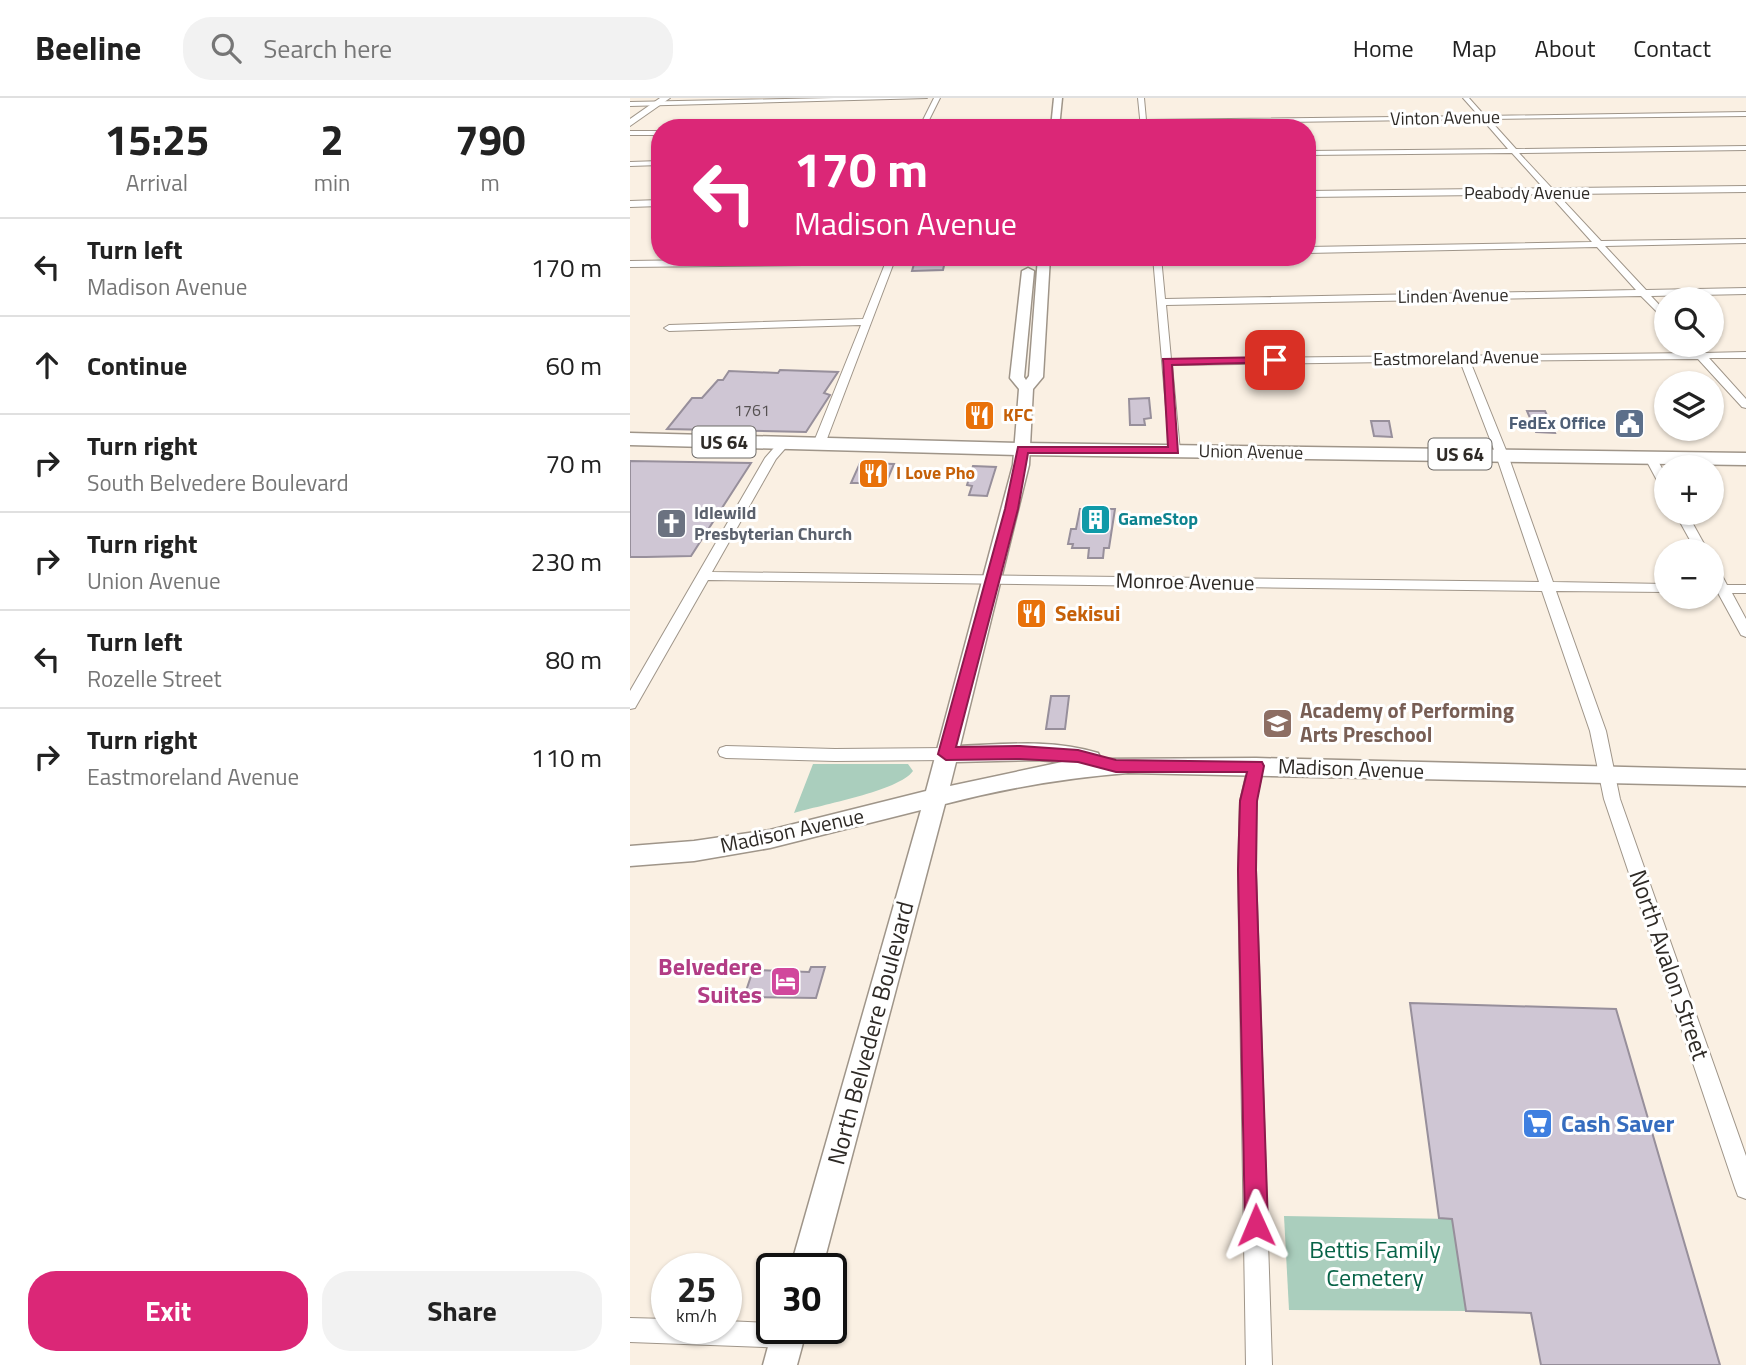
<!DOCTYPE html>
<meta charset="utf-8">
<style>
:root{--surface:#fff;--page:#f2f2f2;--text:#222;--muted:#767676;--line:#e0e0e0;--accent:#db2777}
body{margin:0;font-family:"Titillium Web",sans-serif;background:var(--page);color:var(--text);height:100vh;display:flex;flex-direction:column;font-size:26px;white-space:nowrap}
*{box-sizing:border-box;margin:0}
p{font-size:23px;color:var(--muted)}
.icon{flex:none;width:38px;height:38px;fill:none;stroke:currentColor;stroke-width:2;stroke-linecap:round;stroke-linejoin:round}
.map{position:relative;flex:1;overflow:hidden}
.side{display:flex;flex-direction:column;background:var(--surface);width:630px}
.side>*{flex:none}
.hud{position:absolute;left:21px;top:21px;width:665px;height:147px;border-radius:28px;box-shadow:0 2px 5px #0004;background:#db2777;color:#fff;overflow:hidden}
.tools{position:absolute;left:1024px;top:189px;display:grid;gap:14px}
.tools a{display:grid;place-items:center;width:70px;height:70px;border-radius:50%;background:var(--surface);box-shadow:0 2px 5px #0004;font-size:35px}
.speed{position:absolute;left:21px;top:1155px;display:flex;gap:14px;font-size:35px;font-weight:700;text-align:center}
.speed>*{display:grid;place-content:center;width:91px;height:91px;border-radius:50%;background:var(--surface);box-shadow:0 2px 5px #0004;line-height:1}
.speed small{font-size:18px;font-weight:400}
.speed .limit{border:4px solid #111;border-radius:10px;background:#fff;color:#111}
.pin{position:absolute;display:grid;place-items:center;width:60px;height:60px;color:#fff;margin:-30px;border-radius:14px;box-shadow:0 4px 10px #0006}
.me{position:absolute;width:77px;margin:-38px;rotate:359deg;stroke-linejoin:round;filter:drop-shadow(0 0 5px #0008)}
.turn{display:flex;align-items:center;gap:24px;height:147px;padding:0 28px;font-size:32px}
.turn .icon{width:91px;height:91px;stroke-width:2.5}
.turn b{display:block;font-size:49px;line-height:60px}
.eta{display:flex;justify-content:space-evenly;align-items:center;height:119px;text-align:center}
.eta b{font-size:42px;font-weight:700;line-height:49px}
.cta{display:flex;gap:14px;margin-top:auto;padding:14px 28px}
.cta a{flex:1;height:80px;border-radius:28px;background:var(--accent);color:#fff;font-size:28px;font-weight:700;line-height:80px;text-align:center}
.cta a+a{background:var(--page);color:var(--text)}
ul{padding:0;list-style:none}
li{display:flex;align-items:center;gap:21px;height:98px;padding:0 28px;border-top:2px solid var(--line)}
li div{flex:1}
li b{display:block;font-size:26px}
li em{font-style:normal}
header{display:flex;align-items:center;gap:42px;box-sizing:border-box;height:98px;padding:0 35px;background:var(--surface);border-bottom:2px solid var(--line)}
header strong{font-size:33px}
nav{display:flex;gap:38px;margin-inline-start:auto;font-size:24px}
.search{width:490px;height:63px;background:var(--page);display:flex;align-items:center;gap:18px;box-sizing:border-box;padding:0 24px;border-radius:28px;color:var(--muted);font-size:26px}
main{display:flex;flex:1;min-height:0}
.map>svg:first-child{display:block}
.green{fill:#aacebd}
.building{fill:#cfc6d4;stroke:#978f9b;stroke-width:2}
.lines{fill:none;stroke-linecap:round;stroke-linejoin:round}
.minor-casing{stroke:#9f9589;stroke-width:2}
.tertiary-casing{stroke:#9f9589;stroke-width:3}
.secondary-casing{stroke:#9f9589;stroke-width:2}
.primary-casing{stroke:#9f9589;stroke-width:3}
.minor{fill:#fff;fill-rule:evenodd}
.tertiary{fill:#fff;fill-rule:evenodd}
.secondary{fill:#fff;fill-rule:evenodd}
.primary{fill:#fff;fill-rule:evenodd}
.route{fill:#db2777;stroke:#8e194d;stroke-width:2}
.labels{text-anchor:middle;stroke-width:6;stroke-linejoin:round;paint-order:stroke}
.far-number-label{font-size:16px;fill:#565152}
.far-street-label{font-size:18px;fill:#2e2a26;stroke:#fff}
.far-food-label{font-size:18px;font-weight:bold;fill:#c56008;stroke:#fff;text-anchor:start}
.far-service-label{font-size:18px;font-weight:bold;fill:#4e5e75;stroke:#fff;text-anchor:end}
.far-worship-label{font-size:18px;font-weight:bold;fill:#5b616d;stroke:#fff;text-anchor:start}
.far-culture-label{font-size:18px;font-weight:bold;fill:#0d838f;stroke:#fff;text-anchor:start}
.shield{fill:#fff;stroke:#6d6a67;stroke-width:2}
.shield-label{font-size:19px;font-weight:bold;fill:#2e2a26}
.street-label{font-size:21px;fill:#2e2a26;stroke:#fff}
.food-label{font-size:21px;font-weight:bold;fill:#c56008;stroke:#fff;text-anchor:start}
.education-label{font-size:21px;font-weight:bold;fill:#785e54;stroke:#fff;text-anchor:start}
.near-street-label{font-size:24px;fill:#2e2a26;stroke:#fff}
.near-hotel-label{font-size:24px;font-weight:bold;fill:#b23c85;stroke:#fff;text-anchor:end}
.near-shop-label{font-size:24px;font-weight:bold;fill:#366cbe;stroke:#fff;text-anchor:start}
.near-park-label{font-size:24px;fill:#076347;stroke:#fff}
</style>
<header>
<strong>Beeline</strong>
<div class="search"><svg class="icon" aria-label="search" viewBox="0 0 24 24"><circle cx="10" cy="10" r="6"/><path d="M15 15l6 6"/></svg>Search here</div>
<nav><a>Home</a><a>Map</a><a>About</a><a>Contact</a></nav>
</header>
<main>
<section class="side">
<div class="eta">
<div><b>15:25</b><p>Arrival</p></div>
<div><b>2</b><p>min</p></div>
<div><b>790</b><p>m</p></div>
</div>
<ul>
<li><svg class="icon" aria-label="left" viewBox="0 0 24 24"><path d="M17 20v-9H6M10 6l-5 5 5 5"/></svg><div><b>Turn left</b><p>Madison Avenue</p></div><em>170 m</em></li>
<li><svg class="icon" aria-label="ahead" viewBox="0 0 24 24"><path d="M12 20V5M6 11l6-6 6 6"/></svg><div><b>Continue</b></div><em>60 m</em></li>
<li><svg class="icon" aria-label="right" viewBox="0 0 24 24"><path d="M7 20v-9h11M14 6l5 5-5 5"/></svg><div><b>Turn right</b><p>South Belvedere Boulevard</p></div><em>70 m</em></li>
<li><svg class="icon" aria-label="right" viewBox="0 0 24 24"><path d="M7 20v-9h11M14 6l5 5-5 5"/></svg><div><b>Turn right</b><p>Union Avenue</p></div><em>230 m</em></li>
<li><svg class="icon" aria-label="left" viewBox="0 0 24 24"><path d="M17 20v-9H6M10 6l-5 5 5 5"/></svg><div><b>Turn left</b><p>Rozelle Street</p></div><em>80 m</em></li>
<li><svg class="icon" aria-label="right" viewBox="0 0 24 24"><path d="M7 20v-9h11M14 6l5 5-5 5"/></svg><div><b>Turn right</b><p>Eastmoreland Avenue</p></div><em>110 m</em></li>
</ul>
<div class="cta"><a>Exit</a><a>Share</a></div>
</section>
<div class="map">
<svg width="1116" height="1267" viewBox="0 0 1116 1267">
<rect width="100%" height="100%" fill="#faf0e3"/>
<g class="green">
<path d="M183 666H278L283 673C269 693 190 707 164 715Z"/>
<polygon points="654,1118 822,1121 836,1213 659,1212"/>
</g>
<g class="building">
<polygon points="286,159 316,159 313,172 282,173"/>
<polygon points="150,272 208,274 194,295 200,297 176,334 37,331 62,300 72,300 88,282 93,282 99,273 148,275"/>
<polygon points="519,300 521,320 514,321 515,327 500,327 499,301"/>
<polygon points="343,308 360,308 357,326 339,326"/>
<polygon points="897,313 915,313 925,335 906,334"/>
<polygon points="741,323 759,323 762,339 744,338"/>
<polygon points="0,363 121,365 61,458 16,459 0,459"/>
<polygon points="230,365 264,366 256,385 221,385"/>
<polygon points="343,368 366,369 357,398 339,397 342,388 337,387"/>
<polygon points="450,411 485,411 479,450 474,450 473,460 458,460 459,450 442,450 443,446 438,446 441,431 446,431"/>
<polygon points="421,598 439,598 435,631 416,631"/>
<polygon points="181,869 195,869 186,900 114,899 123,872 179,874"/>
<polygon points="780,905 986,911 1090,1267 911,1267 901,1215 836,1213 822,1121 809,1120"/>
</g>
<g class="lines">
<defs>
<g id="minor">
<polygon points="204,0 297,0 0,8 0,4"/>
<polygon points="304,0 310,0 295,30 225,30 291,26"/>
<polygon points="508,0 514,0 516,22 849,18 833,0 839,0 855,18 1116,14 1116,18 859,21 886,51 1116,48 1116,52 889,55 971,143 1116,141 1116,145 975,148 1016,192 1116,190 1116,196 1021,198 1036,214 1036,223 1011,198 536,207 541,261 1063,255 1061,252 1066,249 1074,255 1116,254 1116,260 1079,260 1116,301 1116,310 1112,309 1068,261 840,263 878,357 923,484 1036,486 1036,494 926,493 976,633 990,701 1116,1058 1116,1101 1108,1098 1105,1090 974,701 960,633 912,493 78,482 5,610 0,611 0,593 135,360 150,343 154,342 160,345 146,361 82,474 909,484 866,357 830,263 542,267 550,353 540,355 523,159 531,159 535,201 1006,192 967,149 677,155 677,149 962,144 882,55 677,57 677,53 878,51 852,21 517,26 517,30 511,30"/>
<rect x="0" y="33" width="30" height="4"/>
<polygon points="30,63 30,67 0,68 0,64"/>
<polygon points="258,159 266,159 195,346 189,349 183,346 231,227 39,233 34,230 39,227 233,221 255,166 0,169 0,163"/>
<polygon points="1021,357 1025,358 1036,377 1036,392 1030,388 1015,360"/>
<polygon points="1045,415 1057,415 1078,453 1066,453"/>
<polygon points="1082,467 1087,468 1097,487 1116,487 1116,495 1102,495 1116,521 1116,539 1111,537 1088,495 1082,495 1082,487 1084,487"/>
<polygon points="96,648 205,651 316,650 322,652 324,656 322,660 316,662 205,663 96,660 90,658 88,654 90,650"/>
<polygon points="626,662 632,664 634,668 626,703 626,772 642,1267 616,1267 608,772 610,703 618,668 620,664"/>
<polygon points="0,1220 37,1221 37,1230 96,1230 96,1223 142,1225 142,1230 167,1230 170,1238 167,1247 158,1250 0,1244"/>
</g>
<g id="tertiary">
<polygon points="424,0 432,0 429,30 421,30"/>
<path d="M408 159H420L413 279 403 291 399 367 330 648C376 646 423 641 468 655L471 661 626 660 1116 672V688L498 675C434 680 377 690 315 706L192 1171H160L291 712 140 750 64 763 0 768V748L64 743 140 732 296 693 383 367 389 291 380 280 392 173 398 170 404 173 394 279 396 282 399 278ZM407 662 432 664 320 688 326 664Z"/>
<polygon points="143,1230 177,1230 167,1267 133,1267"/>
</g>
<g id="secondary">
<polygon points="30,0 40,0 0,28 0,21"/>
<polygon points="1116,88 1116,94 677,99 677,93"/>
<polygon points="30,102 30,108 0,109 0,103"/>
</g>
<polygon id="primary" points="0,335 392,345 1116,355 1116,367 392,357 0,347"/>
</defs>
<use href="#minor" class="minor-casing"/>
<use href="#tertiary" class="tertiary-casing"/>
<use href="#secondary" class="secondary-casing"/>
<use href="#primary" class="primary-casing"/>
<use href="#minor" class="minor"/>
<use href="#tertiary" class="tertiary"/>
<use href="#secondary" class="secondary"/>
<use href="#primary" class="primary"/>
</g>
<polygon class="route" points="645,259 650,262 648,264 542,267 548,355 398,355 388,411 326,649 390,648 448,652 486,662 632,664 634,668 627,703 626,772 638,1127 635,1135 626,1139 618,1135 615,1127 608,772 610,703 617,674 486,674 448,664 390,661 316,662 308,656 375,411 388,349 538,349 533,261"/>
<defs>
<symbol id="restaurant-square" viewBox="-11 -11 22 22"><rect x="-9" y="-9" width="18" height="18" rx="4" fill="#e8710a" stroke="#fff"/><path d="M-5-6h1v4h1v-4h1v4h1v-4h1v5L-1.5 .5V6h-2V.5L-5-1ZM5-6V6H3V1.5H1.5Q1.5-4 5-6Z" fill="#fff"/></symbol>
<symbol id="civic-square" viewBox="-11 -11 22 22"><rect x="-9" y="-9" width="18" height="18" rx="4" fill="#5c6f8a" stroke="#fff"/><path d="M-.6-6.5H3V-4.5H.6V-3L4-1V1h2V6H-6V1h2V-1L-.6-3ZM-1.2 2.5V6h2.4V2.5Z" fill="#fff"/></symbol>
<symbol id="building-square" viewBox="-11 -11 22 22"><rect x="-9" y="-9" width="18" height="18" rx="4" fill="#0f9aa8" stroke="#fff"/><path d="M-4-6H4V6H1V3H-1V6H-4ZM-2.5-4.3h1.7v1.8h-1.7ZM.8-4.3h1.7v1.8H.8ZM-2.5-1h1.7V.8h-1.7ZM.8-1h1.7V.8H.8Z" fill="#fff"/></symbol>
<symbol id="church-square" viewBox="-11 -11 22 22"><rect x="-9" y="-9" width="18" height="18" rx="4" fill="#6b7280" stroke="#fff"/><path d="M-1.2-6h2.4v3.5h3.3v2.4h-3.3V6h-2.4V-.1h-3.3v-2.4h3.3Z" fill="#fff"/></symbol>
<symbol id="school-square" viewBox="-11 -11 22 22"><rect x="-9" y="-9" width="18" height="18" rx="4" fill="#8d6e63" stroke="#fff"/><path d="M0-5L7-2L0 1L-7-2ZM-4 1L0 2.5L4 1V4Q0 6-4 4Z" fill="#fff"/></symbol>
<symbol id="hotel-square" viewBox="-11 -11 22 22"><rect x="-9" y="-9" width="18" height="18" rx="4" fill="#d1479c" stroke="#fff"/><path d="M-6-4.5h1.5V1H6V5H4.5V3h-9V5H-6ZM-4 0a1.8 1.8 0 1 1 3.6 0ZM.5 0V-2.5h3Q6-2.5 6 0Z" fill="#fff"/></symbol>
<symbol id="supermarket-square" viewBox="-11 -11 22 22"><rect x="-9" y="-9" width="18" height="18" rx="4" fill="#3f7fe0" stroke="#fff"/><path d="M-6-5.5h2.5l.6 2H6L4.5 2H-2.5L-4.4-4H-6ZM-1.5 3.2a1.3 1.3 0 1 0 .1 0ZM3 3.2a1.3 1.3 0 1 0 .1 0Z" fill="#fff"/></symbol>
</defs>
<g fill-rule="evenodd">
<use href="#restaurant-square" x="332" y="300" width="35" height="35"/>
<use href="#civic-square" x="982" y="308" width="35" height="35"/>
<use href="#restaurant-square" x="226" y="358" width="35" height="35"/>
<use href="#building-square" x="448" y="404" width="35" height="35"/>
<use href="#church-square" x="24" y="408" width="35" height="35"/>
<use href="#restaurant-square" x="384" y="498" width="35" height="35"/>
<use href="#school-square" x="630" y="608" width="35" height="35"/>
<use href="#hotel-square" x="138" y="866" width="35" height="35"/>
<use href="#supermarket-square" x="890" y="1008" width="35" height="35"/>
</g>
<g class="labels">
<g class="far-number-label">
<text x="122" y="318">1761</text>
</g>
<g class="far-street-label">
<text transform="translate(815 20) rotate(-1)" y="6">Vinton Avenue</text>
<text x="897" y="101">Peabody Avenue</text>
<text transform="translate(823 198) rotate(-1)" y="6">Linden Avenue</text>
<text transform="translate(826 260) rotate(-1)" y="6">Eastmoreland Avenue</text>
<text transform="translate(621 354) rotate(1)" y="6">Union Avenue</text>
</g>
<g class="far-food-label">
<text x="373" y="323">KFC</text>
<text x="266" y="381">I Love Pho</text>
</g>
<g class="far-service-label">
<text x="976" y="331">FedEx Office</text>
</g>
<g class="far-worship-label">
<text x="64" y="421">Idlewild<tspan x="64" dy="21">Presbyterian Church</tspan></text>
</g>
<g class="far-culture-label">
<text x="488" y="427">GameStop</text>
</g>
<g class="shield">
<rect x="62.5" y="328.5" width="63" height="31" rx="5"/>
<rect x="798.5" y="340.5" width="63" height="31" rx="5"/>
</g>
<g class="shield-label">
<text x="94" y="351">US 64</text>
<text x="830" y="363">US 64</text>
</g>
<g class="street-label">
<text transform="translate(555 484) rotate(1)" y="7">Monroe Avenue</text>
<text transform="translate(721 671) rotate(2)" y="7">Madison Avenue</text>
<text transform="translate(162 733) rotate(-12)" y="7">Madison Avenue</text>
</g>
<g class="food-label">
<text x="425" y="523">Sekisui</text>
</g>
<g class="education-label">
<text x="670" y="620">Academy of Performing<tspan x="670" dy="24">Arts Preschool</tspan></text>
</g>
<g class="near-street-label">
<text transform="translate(1039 867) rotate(71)" y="8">North Avalon Street</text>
<text transform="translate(241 935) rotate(-75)" y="8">North Belvedere Boulevard</text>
</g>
<g class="near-hotel-label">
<text x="132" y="877">Belvedere<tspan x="132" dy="28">Suites</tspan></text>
</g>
<g class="near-shop-label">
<text x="931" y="1034">Cash Saver</text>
</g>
<g class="near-park-label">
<text x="745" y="1160">Bettis Family<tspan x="745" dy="28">Cemetery</tspan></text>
</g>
</g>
</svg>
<div class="tools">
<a><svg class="icon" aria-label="search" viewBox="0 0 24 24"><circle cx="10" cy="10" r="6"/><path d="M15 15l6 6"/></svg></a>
<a><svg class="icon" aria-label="layers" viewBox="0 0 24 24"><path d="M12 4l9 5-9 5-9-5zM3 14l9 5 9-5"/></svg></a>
<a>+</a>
<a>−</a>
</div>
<div class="speed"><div>25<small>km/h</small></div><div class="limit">30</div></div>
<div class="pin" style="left:645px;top:262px;background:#d93025"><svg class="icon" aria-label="arrive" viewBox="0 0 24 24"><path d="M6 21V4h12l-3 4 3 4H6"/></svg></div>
<svg class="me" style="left:626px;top:1127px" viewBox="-20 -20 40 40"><path d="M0-17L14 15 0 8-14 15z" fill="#db2777" stroke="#fff" stroke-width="4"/></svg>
<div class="hud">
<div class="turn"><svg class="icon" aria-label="left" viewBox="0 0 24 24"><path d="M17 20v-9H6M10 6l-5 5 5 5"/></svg><div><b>170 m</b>Madison Avenue</div></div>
</div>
</div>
</main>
